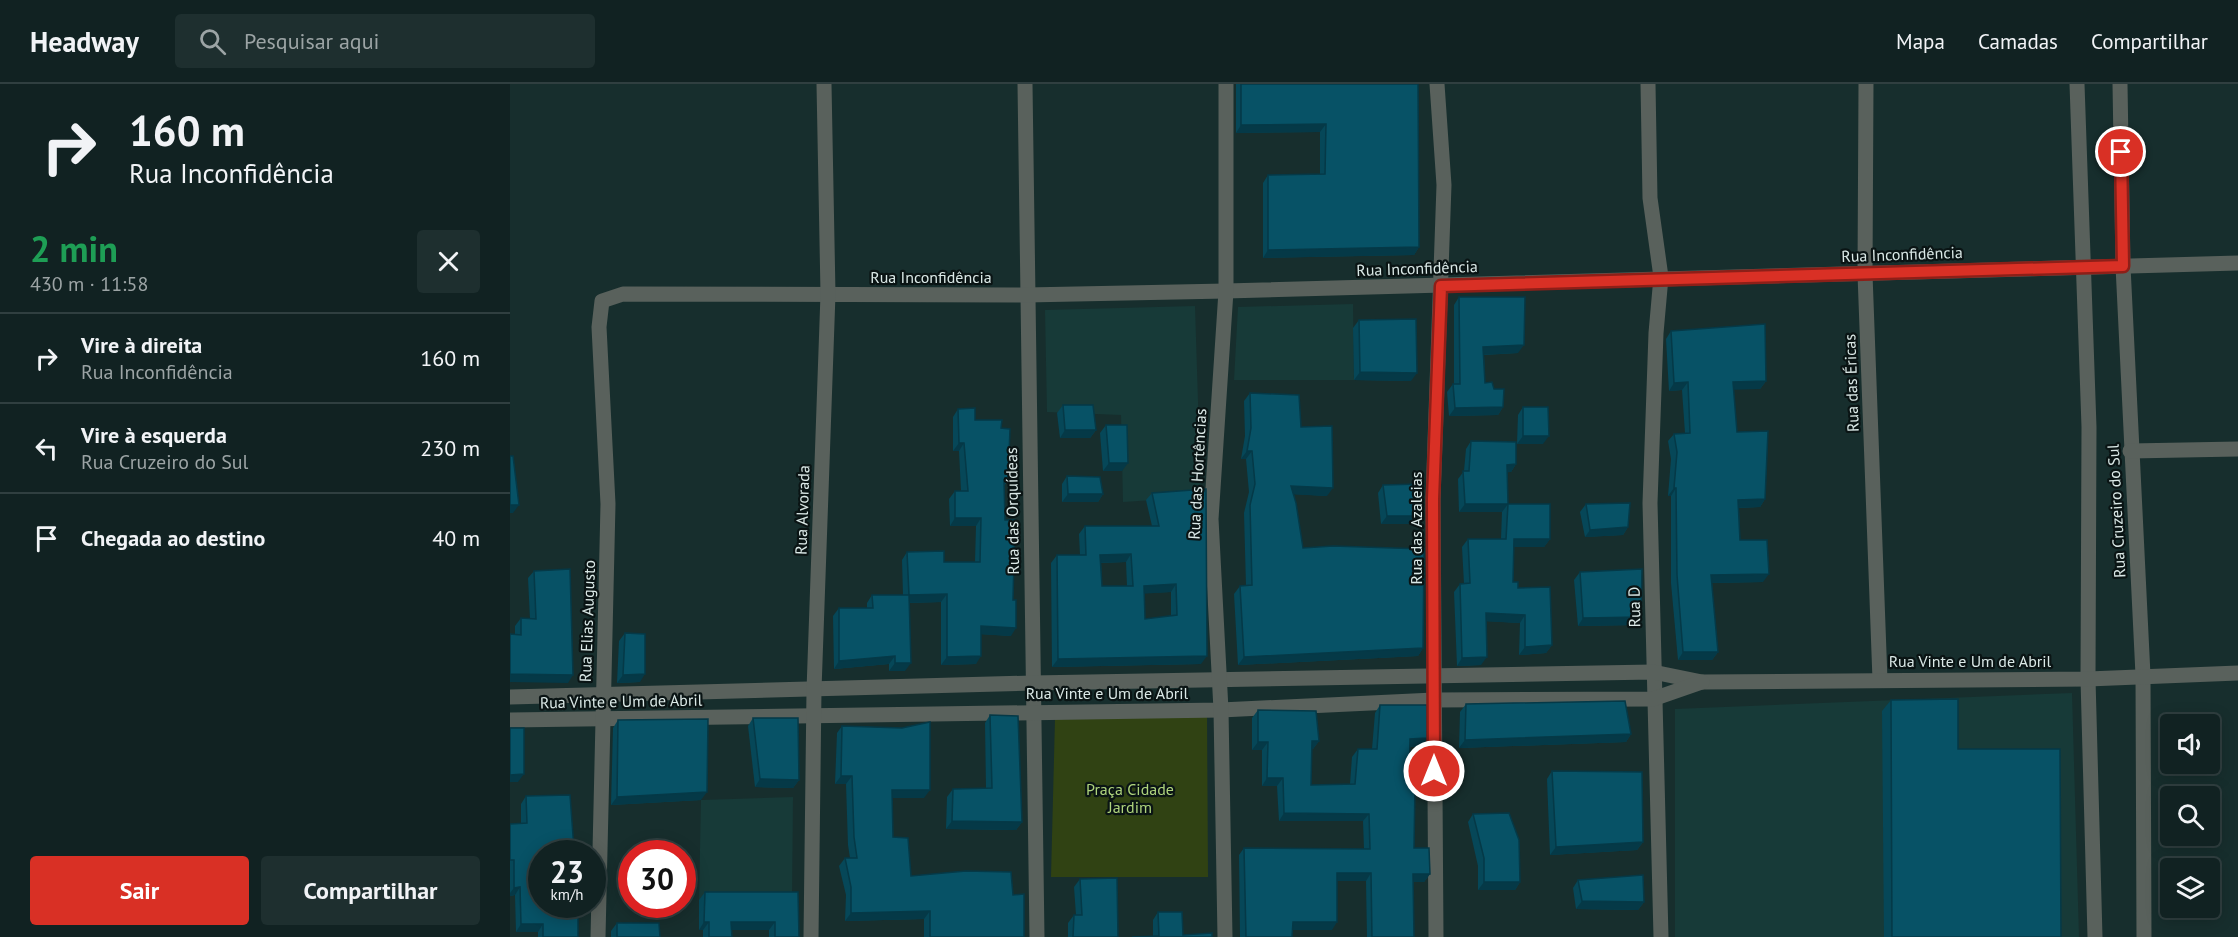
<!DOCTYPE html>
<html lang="pt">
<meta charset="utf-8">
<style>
:root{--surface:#122;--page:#1e2f2f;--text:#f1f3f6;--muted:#9ca4a5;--line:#303f40;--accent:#d93025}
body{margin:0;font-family:"PT Sans",sans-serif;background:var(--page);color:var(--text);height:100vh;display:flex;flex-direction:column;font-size:22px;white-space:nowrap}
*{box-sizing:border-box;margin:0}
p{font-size:20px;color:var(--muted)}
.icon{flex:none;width:33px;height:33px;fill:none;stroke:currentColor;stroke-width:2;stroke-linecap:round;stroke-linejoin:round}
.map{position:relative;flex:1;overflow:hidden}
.drawer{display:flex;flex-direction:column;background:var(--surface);width:510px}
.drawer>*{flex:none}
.banner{background:#122;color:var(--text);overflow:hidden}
.fabs{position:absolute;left:1650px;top:630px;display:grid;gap:12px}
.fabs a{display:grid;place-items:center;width:60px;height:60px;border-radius:6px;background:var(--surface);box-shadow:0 3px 15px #0003,0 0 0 2px var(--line);font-size:30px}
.speed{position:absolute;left:18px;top:756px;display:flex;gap:12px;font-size:30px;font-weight:700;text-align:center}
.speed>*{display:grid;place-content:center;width:78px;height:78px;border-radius:50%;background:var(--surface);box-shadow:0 3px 15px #0003,0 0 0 2px var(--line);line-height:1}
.speed small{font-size:15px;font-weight:400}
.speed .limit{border:9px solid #d22;background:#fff;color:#111}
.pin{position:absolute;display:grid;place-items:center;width:51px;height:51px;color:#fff;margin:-26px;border:3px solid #fff;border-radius:50%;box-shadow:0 2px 6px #0007}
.me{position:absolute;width:66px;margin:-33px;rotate:0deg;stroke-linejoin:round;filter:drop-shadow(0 0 4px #0008)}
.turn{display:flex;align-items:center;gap:21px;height:126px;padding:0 30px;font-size:27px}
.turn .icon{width:78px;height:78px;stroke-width:2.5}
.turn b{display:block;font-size:42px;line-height:51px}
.round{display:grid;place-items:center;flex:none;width:63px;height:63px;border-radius:6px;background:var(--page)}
.head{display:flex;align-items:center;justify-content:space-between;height:102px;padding:0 30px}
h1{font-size:36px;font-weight:800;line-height:45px;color:#1e9e55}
.action{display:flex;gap:12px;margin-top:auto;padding:12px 30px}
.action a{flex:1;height:69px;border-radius:6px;background:var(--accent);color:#fff;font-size:24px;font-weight:800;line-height:69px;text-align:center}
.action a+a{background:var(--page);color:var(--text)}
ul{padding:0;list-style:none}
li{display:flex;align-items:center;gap:18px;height:90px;padding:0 30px;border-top:2px solid var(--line)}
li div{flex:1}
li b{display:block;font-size:22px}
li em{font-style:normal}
header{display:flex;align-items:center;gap:36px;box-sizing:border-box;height:84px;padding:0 30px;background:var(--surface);border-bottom:2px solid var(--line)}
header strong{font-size:28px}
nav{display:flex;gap:33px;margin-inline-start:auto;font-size:21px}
.search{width:420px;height:54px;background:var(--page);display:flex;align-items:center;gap:15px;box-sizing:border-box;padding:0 21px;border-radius:6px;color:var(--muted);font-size:22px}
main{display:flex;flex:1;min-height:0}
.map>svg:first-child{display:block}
.built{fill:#173a38}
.green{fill:#304213}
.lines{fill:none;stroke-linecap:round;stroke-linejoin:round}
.street{stroke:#59615c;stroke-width:15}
.wall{fill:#064758;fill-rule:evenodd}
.shaded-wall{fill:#053947}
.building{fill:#075266;stroke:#053947;stroke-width:1.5;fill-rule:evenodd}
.route-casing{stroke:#8d1f18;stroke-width:15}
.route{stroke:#d93025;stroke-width:10}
.labels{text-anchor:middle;stroke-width:4.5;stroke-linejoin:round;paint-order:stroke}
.street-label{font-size:16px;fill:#dbe9e7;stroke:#0a1414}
.park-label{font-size:16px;fill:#afd47d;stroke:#0a1414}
</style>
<header>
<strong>Headway</strong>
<div class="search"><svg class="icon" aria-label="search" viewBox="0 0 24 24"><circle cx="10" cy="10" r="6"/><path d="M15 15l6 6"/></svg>Pesquisar aqui</div>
<nav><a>Mapa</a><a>Camadas</a><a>Compartilhar</a></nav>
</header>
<main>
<section class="drawer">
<div class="banner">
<div class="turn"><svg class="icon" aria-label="right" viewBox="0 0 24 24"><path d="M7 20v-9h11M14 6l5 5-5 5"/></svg><div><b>160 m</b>Rua Inconfidência</div></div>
</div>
<div class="head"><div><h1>2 min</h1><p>430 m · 11:58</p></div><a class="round"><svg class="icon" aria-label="close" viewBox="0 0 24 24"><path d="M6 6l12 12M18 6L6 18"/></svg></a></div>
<ul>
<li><svg class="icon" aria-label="right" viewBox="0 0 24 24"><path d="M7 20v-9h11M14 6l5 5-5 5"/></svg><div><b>Vire à direita</b><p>Rua Inconfidência</p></div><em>160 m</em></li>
<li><svg class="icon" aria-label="left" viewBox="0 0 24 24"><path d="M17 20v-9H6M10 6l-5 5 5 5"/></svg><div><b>Vire à esquerda</b><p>Rua Cruzeiro do Sul</p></div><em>230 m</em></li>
<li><svg class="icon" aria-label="arrive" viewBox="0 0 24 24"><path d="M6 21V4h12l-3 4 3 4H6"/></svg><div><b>Chegada ao destino</b></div><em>40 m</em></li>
</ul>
<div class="action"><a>Sair</a><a>Compartilhar</a></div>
</section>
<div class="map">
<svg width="1728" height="853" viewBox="0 0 1728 853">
<rect width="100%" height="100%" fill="#172e2d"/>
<g class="built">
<polygon points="843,220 844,296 724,296 728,223"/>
<polygon points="685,222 691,413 613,418 611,331 537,328 535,226"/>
<polygon points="1562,609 1569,853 1165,853 1165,625"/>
<polygon points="283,713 282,815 189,816 191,716"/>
</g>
<polygon class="green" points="697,629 698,793 541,793 545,635"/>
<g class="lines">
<g class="street">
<polyline points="515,0 527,853"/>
<polyline points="1138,0 1140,114 1151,193 1146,249 1140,419 1151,853"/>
<polyline points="1356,0 1355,190 1370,596"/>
<polyline points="1567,0 1579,343 1578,595 1585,853"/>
<polyline points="1610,0 1613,182 1633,591 1634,853"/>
<polyline points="1620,367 1728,365"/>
<polyline points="0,613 522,599 1143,588 1192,598 1578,595 1728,589"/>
<polyline points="0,636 711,626 924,616 1143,615 1192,598"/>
<polyline points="88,853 98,420 89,243 92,217 113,210 516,211 716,207 1728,179"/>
<polyline points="301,853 304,606 318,210 314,0"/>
<polyline points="715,853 711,626 701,435 716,207 716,0"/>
<polyline points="926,853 923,415 934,101 927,0"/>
</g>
</g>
<g class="wall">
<polygon points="726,0 908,0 909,163 904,171 753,174 753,99 758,91 810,90 810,48 726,49"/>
<polygon points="949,213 1008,269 974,271 975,299 984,305 993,323 988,331 939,332 937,308 943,300 944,300 944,221"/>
<polygon points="849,236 901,297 844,296 843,244"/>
<polygon points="1161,247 1256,297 1250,305 1223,305 1227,348 1255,415 1250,423 1229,424 1230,456 1253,498 1202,499 1208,568 1202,576 1168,576 1161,499 1161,412 1158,412 1161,375 1158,357 1164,350 1175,349 1172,306 1159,307 1156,255"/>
<polygon points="740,309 791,343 817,412 784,410 793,464 913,564 908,572 728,581 724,510 730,502 736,502 734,429 739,408 736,375 731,375 735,352 734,317"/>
<polygon points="553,321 586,346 580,354 550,354 547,329"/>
<polygon points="1013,323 1033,360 1007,360 1008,331"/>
<polygon points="448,325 465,336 491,344 498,396 494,402 495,436 501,552 471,550 466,580 431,581 431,518 399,519 395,587 379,587 379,580 324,585 323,532 329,524 357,524 357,519 362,511 393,511 392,476 397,468 434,478 465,478 466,442 440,442 439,415 445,407 451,407 449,367 443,367 443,333"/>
<polygon points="596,341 612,387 593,387 590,349"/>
<polygon points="961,357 1006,380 1001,388 997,388 998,420 1040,455 1034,463 1004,463 1003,498 1008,504 1042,561 1036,569 1009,571 1010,539 976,537 971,581 947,582 944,508 950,500 954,500 952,463 958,455 991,455 992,428 949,428 948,395 954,387 956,365"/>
<polygon points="557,392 593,410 588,418 552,418 552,400"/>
<polygon points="873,401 911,432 906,440 871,440 868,409"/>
<path d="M642 409 691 580 542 583 541 479 547 471H570L569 450 575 442H642L636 416ZM616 478 617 502H592L591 479ZM661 508V532L635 535V509Z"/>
<polygon points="1076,420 1118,443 1113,451 1075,453 1070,428"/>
<polygon points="24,487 58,599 5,550 5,542 11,534 20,535 18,494"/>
<polygon points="1070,488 1125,541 1068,542 1064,496"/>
<polygon points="115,549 130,598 107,599 109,557"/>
<polygon points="1381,616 1448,665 1551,853 1374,853 1372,627"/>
<polygon points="956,620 1121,650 1116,658 949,664 950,628"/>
<polygon points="870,621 917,654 912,662 899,663 899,700 904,764 920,790 914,798 903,798 904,853 857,853 856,797 827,797 822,846 782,846 782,853 730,853 729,771 734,764 854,765 853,737 769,737 767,702 752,702 752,666 742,666 742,634 748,626 809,657 803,665 802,665 801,701 840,700 842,673 848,665 862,665 865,629"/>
<polygon points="480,631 512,738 506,746 436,745 437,713 443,705 476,704 475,639"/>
<polygon points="243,634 289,696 283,704 245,703 238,642"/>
<polygon points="108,636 191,716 101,721 103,644"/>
<polygon points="332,642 414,714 382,714 383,753 401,792 503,811 514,853 414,853 414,835 335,837 336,811 329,782 335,774 340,774 338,761 336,700 325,700 327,649"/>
<polygon points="1042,687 1133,758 1127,766 1040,771 1037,695"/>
<polygon points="16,712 32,770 68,853 28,853 28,848 6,848 5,811 0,812 0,740 11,739 11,720"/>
<polygon points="963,730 1010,798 1005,806 968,806 968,782 958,738"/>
<polygon points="570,795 608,853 558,853 558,839 564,831 566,831 564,803"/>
<polygon points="1068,796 1134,818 1128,826 1066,825 1063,804"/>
<polygon points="195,808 288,808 289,853 259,853 259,846 221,846 222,853 193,853 193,846 189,846 189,816"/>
<polygon points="648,828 673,851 643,852 643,836"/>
<polygon points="107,839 150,853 101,853 101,847"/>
</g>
<g class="shaded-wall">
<polygon points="816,40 810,48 726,49 731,41"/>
<polygon points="909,163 904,171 753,174 758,166"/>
<polygon points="1014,261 1008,269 968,271 973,263"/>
<polygon points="850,288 907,289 901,297 844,296"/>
<polygon points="1256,297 1250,305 1217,306 1223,298"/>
<polygon points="1178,298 1172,306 1159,307 1164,299"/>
<polygon points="993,323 988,331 939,332 945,324"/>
<polygon points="555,346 586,346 580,354 550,354"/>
<polygon points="1013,352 1039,352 1033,360 1007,360"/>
<polygon points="449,359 454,359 449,367 443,367"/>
<polygon points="737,367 742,367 736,375 731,375"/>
<polygon points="599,379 618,379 612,387 593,387"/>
<polygon points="1006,380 1001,388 991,389 997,381"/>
<polygon points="781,402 823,404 817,412 775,410"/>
<polygon points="1164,404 1166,404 1161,412 1158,412"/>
<polygon points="558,410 593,410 588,418 552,418"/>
<polygon points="1255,415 1250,423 1223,424 1228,416"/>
<polygon points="955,420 998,420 992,428 949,428"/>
<polygon points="0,421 9,421 3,429 0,429"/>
<polygon points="877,432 911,432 906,440 871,440"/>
<polygon points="445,434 471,434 466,442 440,442"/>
<polygon points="1118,443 1113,451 1075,453 1080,446"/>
<polygon points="1004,455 1040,455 1034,463 998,463"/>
<polygon points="621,470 616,478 584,479 590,471"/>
<polygon points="1259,490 1253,498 1195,499 1201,491"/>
<polygon points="666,500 661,508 629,510 634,502"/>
<polygon points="437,510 431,518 393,519 399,511"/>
<polygon points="976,529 1015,531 1010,539 970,537"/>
<polygon points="1131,533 1125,541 1068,542 1073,534"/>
<polygon points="471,542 506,544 501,552 465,550"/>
<polygon points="1042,561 1036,569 1009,571 1015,563"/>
<polygon points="913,564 908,572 728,581 734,573"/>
<polygon points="1173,568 1208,568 1202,576 1168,576"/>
<polygon points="385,572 379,580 324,585 329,577"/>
<polygon points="471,572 466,580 431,581 437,573"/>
<polygon points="697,572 691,580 542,583 548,575"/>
<polygon points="977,573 971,581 947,582 952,574"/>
<polygon points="385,579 401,579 395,587 379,587"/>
<polygon points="0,590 63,591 58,599 0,598"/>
<polygon points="135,590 130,598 107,599 113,591"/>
<polygon points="1121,650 1116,658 949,664 955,656"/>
<polygon points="917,654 912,662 894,663 900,655"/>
<polygon points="802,657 809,657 803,665 796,665"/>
<polygon points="748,658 758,658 752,666 742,666"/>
<polygon points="14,690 8,698 0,698 0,691"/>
<polygon points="331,692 342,692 336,700 325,700"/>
<polygon points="757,694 773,694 767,702 752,702"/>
<polygon points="250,695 289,696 283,704 245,703"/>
<polygon points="382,706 420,706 414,714 377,714"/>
<polygon points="197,708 191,716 101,721 107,713"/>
<polygon points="774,729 859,730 853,737 769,737"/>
<polygon points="442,737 512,738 506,746 436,745"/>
<polygon points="1133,758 1127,766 1040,771 1046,763"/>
<polygon points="57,765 64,765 61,770 53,770"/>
<polygon points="827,789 861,789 856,797 821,797"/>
<polygon points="903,790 920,790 914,798 897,798"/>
<polygon points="974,798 1010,798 1005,806 968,806"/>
<polygon points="10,803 5,811 0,812 0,809 4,804"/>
<polygon points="1072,817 1134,818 1128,826 1066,825"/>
<polygon points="420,827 414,835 335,837 341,829"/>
<polygon points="194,838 199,838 193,846 189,846"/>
<polygon points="221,838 265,838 259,846 216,846"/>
<polygon points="783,838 827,838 822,846 777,846"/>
<polygon points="11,840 33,840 28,848 6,848"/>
</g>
<g class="building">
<polygon points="731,0 908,0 909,163 758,166 758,91 815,90 816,40 731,41"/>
<polygon points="949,213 1015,213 1014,261 973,263 975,299 982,298 984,305 994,305 993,323 945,324 943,300 950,300"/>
<polygon points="906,235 907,289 850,288 849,236"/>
<polygon points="1255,240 1256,297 1223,298 1227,348 1258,347 1255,415 1228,416 1230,456 1257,456 1259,490 1201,491 1208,568 1173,568 1167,491 1166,404 1164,404 1167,368 1164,350 1180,349 1178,298 1164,299 1161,247"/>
<polygon points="740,309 789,311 791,343 822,342 823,404 781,402 786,419 793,464 823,462 914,465 913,564 734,573 730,502 742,501 740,421 745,400 742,367 737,367 741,344"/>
<polygon points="553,321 583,321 586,346 555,346"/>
<polygon points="1013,323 1038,323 1039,352 1013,352"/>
<polygon points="465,324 465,336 492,336 491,344 500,345 498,396 494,396 495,436 505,436 503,516 506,516 506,544 471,542 471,572 437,573 437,510 399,511 397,468 434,467 434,478 470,478 471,434 445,434 445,407 458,407 454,359 449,359 448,325"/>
<polygon points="596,341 617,341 618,379 599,379"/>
<polygon points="961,357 1006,358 1006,380 997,381 998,420 955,420 953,387 959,387"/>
<polygon points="0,372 3,372 9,421 0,421"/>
<polygon points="557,392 590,393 593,410 558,410"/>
<polygon points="909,400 911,432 877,432 873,401"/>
<path d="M696 405 697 572 548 575 547 471H576L575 442H649L642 409ZM621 470 623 502H592L590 471ZM666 500 667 531 635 535 634 502Z"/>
<polygon points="1120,419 1118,443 1080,446 1076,420"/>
<polygon points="998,420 1040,420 1040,455 1004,455 1003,498 1008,498 1008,504 1040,503 1042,561 1015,563 1015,531 976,529 977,573 952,574 950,500 960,499 958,455 996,455"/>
<polygon points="60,485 63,591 0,590 0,550 11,551 11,534 26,535 24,487"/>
<polygon points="1132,485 1131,533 1073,534 1070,488"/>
<polygon points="362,511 399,511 401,579 385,579 385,572 329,577 329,524 363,524"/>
<polygon points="115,549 135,550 135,590 113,591"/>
<polygon points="1448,615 1448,665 1550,665 1551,853 1382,853 1381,616"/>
<polygon points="1115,617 1121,650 955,656 956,620"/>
<polygon points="870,621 917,621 917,654 900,655 899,700 905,700 904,764 919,764 920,790 903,790 904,853 862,853 861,789 827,789 827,838 783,838 782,853 736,853 734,764 860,765 859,730 774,729 773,694 757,694 758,658 748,658 748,626 806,627 809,657 802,657 801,701 845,700 848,665 867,665"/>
<polygon points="480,631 508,632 512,738 442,737 443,705 482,704"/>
<polygon points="243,634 288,634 289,696 250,695"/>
<polygon points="198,635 197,708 107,713 108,636"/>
<polygon points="420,638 420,706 382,706 383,753 398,754 401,792 456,787 501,788 503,811 514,810 514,853 420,853 420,827 341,829 341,803 335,774 347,774 344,753 342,692 331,692 332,642 392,644"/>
<polygon points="0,644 14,644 14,690 0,691"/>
<polygon points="1042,687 1132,688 1133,758 1046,763"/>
<polygon points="60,711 64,765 57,765 57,770 32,770 32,820 68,820 68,853 33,853 33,840 11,840 10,803 4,804 4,776 0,776 0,740 17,739 16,712"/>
<polygon points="999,729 1009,756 1010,798 974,798 974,774 963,730"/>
<polygon points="1133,791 1134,818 1072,817 1068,796"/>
<polygon points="607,794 608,853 563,853 564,831 572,831 570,795"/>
<polygon points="195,808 288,808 289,853 265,853 265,838 221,838 222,853 199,853 199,838 194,838"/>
<polygon points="648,828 672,828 673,851 702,849 702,853 622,853 649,852"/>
<polygon points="107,839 149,839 150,853 107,853"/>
</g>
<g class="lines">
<defs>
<polyline id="route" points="924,687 923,415 931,202 1613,182 1611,68"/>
</defs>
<use href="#route" class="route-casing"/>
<use href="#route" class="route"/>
</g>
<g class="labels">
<g class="street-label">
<text transform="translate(1392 170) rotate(-2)" y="6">Rua Inconfidência</text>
<text transform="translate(907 184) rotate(-2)" y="6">Rua Inconfidência</text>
<text x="421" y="199">Rua Inconfidência</text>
<text transform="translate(1341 299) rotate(-92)" y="6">Rua das Éricas</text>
<text transform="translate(687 390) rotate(-87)" y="6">Rua das Hortências</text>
<text transform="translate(292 426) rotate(-88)" y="6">Rua Alvorada</text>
<text transform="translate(502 427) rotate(-91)" y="6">Rua das Orquídeas</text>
<text transform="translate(1606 427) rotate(-93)" y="6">Rua Cruzeiro do Sul</text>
<text transform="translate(906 444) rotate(-90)" y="6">Rua das Azaleias</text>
<text transform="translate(1124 523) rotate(-91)" y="6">Rua D</text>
<text transform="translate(77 537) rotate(-88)" y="6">Rua Elias Augusto</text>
<text x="1460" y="583">Rua Vinte e Um de Abril</text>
<text x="597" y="615">Rua Vinte e Um de Abril</text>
<text transform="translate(111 617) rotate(-1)" y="6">Rua Vinte e Um de Abril</text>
</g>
<g class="park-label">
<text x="620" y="711">Praça Cidade<tspan x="620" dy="18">Jardim</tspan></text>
</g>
</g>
</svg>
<div class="fabs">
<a><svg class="icon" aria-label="sound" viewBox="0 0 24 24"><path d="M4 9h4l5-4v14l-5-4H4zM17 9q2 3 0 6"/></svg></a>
<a><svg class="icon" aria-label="search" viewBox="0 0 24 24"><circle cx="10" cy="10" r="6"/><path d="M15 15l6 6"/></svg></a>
<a><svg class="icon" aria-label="layers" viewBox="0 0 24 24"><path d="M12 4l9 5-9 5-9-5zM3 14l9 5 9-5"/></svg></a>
</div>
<div class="speed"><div>23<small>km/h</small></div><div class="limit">30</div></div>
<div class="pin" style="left:1611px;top:68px;background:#d93025"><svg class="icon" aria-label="arrive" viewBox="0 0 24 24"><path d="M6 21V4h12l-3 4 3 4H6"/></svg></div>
<svg class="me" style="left:924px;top:687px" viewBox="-20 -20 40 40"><circle r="17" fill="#d93025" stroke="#fff" stroke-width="3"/><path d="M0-11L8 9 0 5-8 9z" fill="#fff"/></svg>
</div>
</main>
